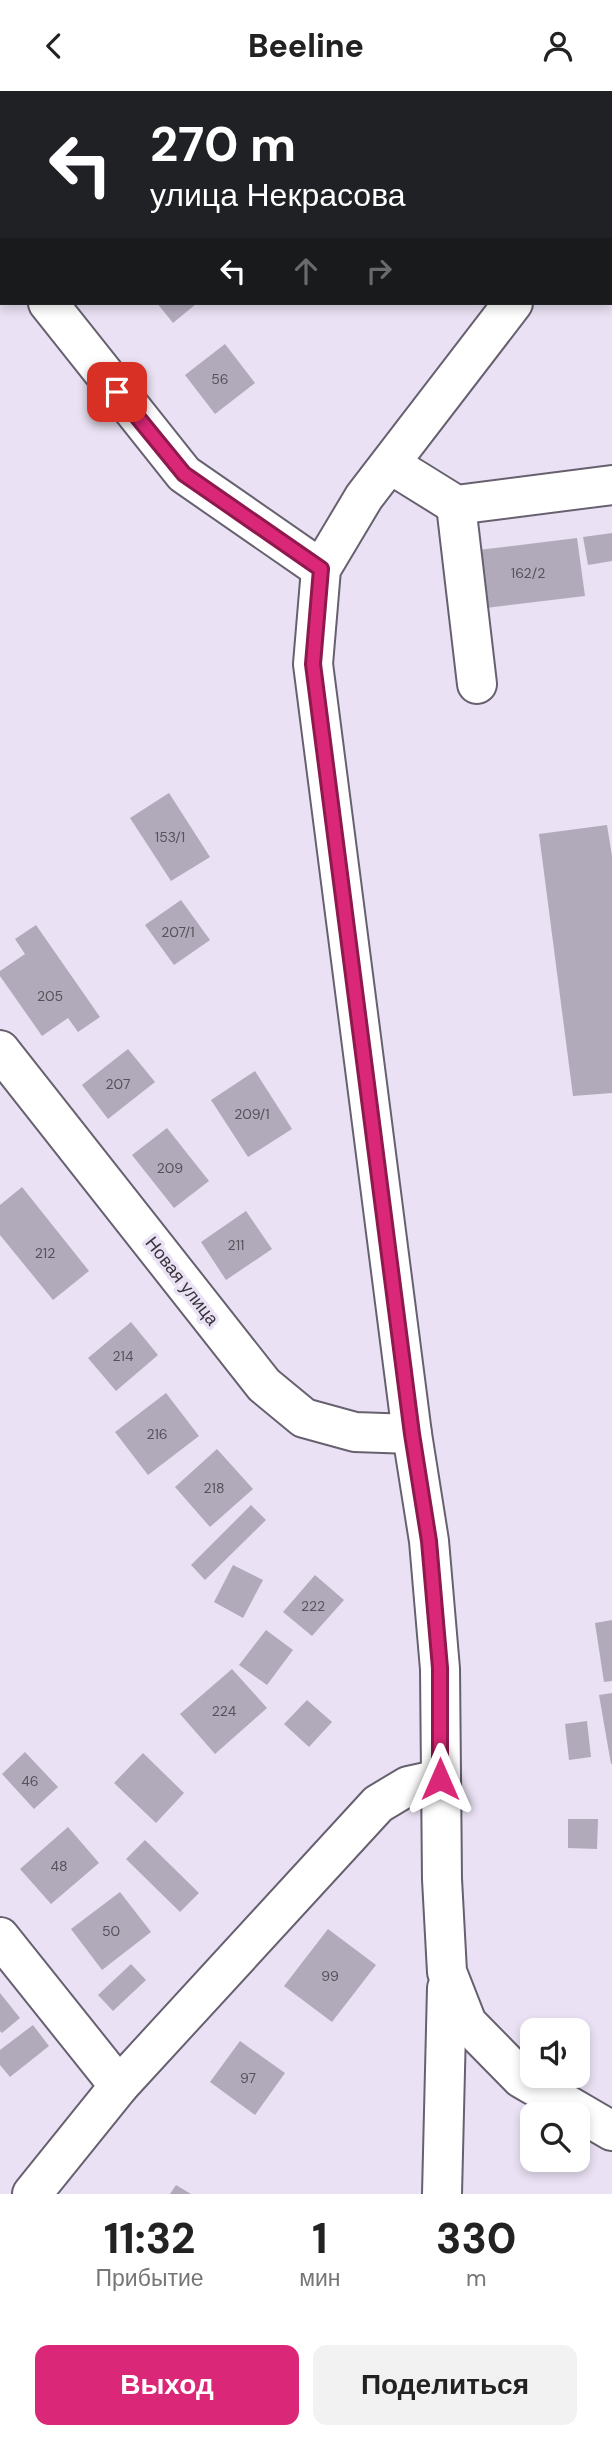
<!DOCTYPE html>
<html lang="ru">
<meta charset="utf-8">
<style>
:root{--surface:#fff;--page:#f2f2f2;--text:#222;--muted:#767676;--accent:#db2777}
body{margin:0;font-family:"DM Sans",sans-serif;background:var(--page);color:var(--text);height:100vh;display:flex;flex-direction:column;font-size:26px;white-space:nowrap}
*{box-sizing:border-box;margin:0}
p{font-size:23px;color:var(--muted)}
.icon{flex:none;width:38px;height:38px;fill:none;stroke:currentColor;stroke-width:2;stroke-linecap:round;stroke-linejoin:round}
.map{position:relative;height:2103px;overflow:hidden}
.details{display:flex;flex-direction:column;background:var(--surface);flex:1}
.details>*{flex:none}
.guide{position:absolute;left:0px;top:0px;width:612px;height:214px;box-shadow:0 4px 10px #0003;background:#202124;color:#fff;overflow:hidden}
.fabs{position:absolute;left:520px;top:1927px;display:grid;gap:14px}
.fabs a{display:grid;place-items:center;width:70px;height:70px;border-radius:14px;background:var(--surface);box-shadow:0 4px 10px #0003;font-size:35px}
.pin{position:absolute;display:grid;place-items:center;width:60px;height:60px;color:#fff;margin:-30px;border-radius:14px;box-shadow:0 4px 10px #0006}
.me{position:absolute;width:77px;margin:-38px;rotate:0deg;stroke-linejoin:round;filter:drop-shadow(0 0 5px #0008)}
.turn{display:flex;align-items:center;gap:24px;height:147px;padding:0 35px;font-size:32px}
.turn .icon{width:91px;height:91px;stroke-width:2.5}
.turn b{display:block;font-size:49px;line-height:60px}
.lanes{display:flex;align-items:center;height:66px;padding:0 35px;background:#0003;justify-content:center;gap:35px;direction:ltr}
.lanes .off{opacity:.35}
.eta{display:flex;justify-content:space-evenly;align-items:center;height:119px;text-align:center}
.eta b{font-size:42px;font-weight:800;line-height:49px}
.primary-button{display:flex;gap:14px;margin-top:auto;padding:14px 35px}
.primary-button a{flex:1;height:80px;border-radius:14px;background:var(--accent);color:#fff;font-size:28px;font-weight:800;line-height:80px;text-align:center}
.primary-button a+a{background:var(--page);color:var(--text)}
header{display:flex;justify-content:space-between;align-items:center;height:91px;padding:0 35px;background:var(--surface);font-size:32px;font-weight:800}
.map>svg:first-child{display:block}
.building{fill:#b1aabb}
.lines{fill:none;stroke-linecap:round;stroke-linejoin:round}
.minor-casing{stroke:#67606f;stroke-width:42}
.minor{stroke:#fff;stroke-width:38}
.route-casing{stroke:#8e194d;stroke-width:18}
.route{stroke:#db2777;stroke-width:12}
.labels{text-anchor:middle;stroke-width:7;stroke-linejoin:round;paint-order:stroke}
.number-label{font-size:14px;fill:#56515a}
.street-label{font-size:18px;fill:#37333a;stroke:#eae2f4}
</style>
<header><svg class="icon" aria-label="back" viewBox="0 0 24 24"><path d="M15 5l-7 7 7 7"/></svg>Beeline<svg class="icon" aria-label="person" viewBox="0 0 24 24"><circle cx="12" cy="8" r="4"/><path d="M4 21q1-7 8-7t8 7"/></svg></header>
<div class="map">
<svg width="612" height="2103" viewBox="0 0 612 2103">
<rect width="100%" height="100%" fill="#eae2f4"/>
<g class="building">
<polygon points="157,212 195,212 196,213 173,232"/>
<polygon points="225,253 255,292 215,323 185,284"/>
<polygon points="612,442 612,470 588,474 583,446"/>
<polygon points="577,447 585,505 478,518 470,460"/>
<polygon points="169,702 210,766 171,790 130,727"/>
<polygon points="607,734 612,765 612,1002 573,1005 539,743"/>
<polygon points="181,809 210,849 174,874 145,834"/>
<polygon points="36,834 100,926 78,941 68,927 42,945 0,885 0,880 25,863 15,848"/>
<polygon points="128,958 155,991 108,1028 82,994"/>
<polygon points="255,980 292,1038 248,1066 211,1009"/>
<polygon points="167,1037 209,1090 174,1117 132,1064"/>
<polygon points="22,1096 89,1180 53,1209 0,1144 0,1114"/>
<polygon points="246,1120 272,1158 226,1189 201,1151"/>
<polygon points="131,1231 158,1264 116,1300 88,1267"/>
<polygon points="166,1302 199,1345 148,1384 115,1341"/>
<polygon points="217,1358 253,1398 210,1436 175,1396"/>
<polygon points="251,1414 266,1429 205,1489 191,1474"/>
<polygon points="233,1474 263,1489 243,1527 214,1511"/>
<polygon points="315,1484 344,1509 312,1545 283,1521"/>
<polygon points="612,1529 612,1590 604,1591 595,1532"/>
<polygon points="266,1539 293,1559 267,1594 239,1574"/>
<polygon points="232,1578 267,1617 215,1663 180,1623"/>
<polygon points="612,1602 612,1673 611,1673 599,1604"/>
<polygon points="307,1609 332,1631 309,1656 284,1633"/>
<polygon points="587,1630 591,1666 569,1669 565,1633"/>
<polygon points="25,1661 58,1696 34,1718 2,1683"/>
<polygon points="143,1662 184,1702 156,1732 114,1692"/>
<polygon points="568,1728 598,1728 597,1758 568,1757"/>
<polygon points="68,1736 99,1772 51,1813 20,1778"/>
<polygon points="145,1749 199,1802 180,1821 126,1768"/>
<polygon points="120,1801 151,1841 102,1879 71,1838"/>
<polygon points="328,1838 376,1874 332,1931 284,1895"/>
<polygon points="131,1873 146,1889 113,1920 98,1904"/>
<polygon points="0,1902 20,1927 2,1942 0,1940"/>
<polygon points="33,1934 49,1955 10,1986 0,1974 0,1959"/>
<polygon points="240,1950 285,1982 255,2024 210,1991"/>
<polygon points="176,2094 191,2103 170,2103"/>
</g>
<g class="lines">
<defs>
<g id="minor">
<polyline points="611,82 612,81"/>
<polyline points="0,149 2,152"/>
<polyline points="48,212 184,383 321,478"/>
<polyline points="513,212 364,406 321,478 313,573 412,1343 429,1450 440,1578 442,1788 447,1881 467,1932 521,1987 612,2040"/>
<polyline points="390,373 456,414 612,394"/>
<polyline points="456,414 477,593"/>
<polyline points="0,959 264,1294 304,1327 355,1341 412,1343"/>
<polyline points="0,1846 119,1995"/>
<polyline points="32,2103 119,1995 378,1713 408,1695 440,1688"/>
<polyline points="442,2103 447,1897"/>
</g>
</defs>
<use href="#minor" class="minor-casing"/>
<use href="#minor" class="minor"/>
</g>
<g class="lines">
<defs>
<polyline id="route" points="117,301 184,383 321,478 313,573 412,1343 429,1450 440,1577 440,1688"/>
</defs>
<use href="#route" class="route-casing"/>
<use href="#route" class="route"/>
</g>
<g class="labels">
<g class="number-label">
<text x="220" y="293">56</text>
<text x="528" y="487">162/2</text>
<text x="170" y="751">153/1</text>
<text x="178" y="846">207/1</text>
<text x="50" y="910">205</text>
<text x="118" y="998">207</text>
<text x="252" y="1028">209/1</text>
<text x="170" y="1082">209</text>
<text x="236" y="1159">211</text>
<text x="45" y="1167">212</text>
<text x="123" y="1270">214</text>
<text x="157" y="1348">216</text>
<text x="214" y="1402">218</text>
<text x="313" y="1520">222</text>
<text x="224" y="1625">224</text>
<text x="30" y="1695">46</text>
<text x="59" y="1780">48</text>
<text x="111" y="1845">50</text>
<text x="330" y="1890">99</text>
<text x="248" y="1992">97</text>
</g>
<g class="street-label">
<text transform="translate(182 1190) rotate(52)" y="6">Новая улица</text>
</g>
</g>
</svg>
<div class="fabs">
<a><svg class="icon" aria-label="sound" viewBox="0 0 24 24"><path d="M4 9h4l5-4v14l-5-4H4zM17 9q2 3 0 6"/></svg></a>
<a><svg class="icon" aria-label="search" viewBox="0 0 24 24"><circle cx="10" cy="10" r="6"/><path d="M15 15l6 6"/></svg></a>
</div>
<div class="pin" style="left:117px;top:301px;background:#d93025"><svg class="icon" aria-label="arrive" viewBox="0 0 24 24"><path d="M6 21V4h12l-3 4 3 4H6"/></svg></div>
<svg class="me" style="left:440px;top:1688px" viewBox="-20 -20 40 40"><path d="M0-17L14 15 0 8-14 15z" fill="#db2777" stroke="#fff" stroke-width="4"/></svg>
<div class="guide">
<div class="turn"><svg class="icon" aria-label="left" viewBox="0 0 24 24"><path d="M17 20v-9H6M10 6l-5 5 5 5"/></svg><div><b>270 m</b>улица Некрасова</div></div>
<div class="lanes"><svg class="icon" aria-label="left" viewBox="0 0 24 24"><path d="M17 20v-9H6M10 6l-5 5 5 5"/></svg><svg class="icon off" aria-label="ahead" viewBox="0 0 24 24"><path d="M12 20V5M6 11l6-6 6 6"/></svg><svg class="icon off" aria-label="right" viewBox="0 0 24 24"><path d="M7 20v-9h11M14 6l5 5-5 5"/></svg></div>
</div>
</div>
<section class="details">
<div class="eta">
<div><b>11:32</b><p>Прибытие</p></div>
<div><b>1</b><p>мин</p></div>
<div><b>330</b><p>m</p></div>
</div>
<div class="primary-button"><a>Выход</a><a>Поделиться</a></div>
</section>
